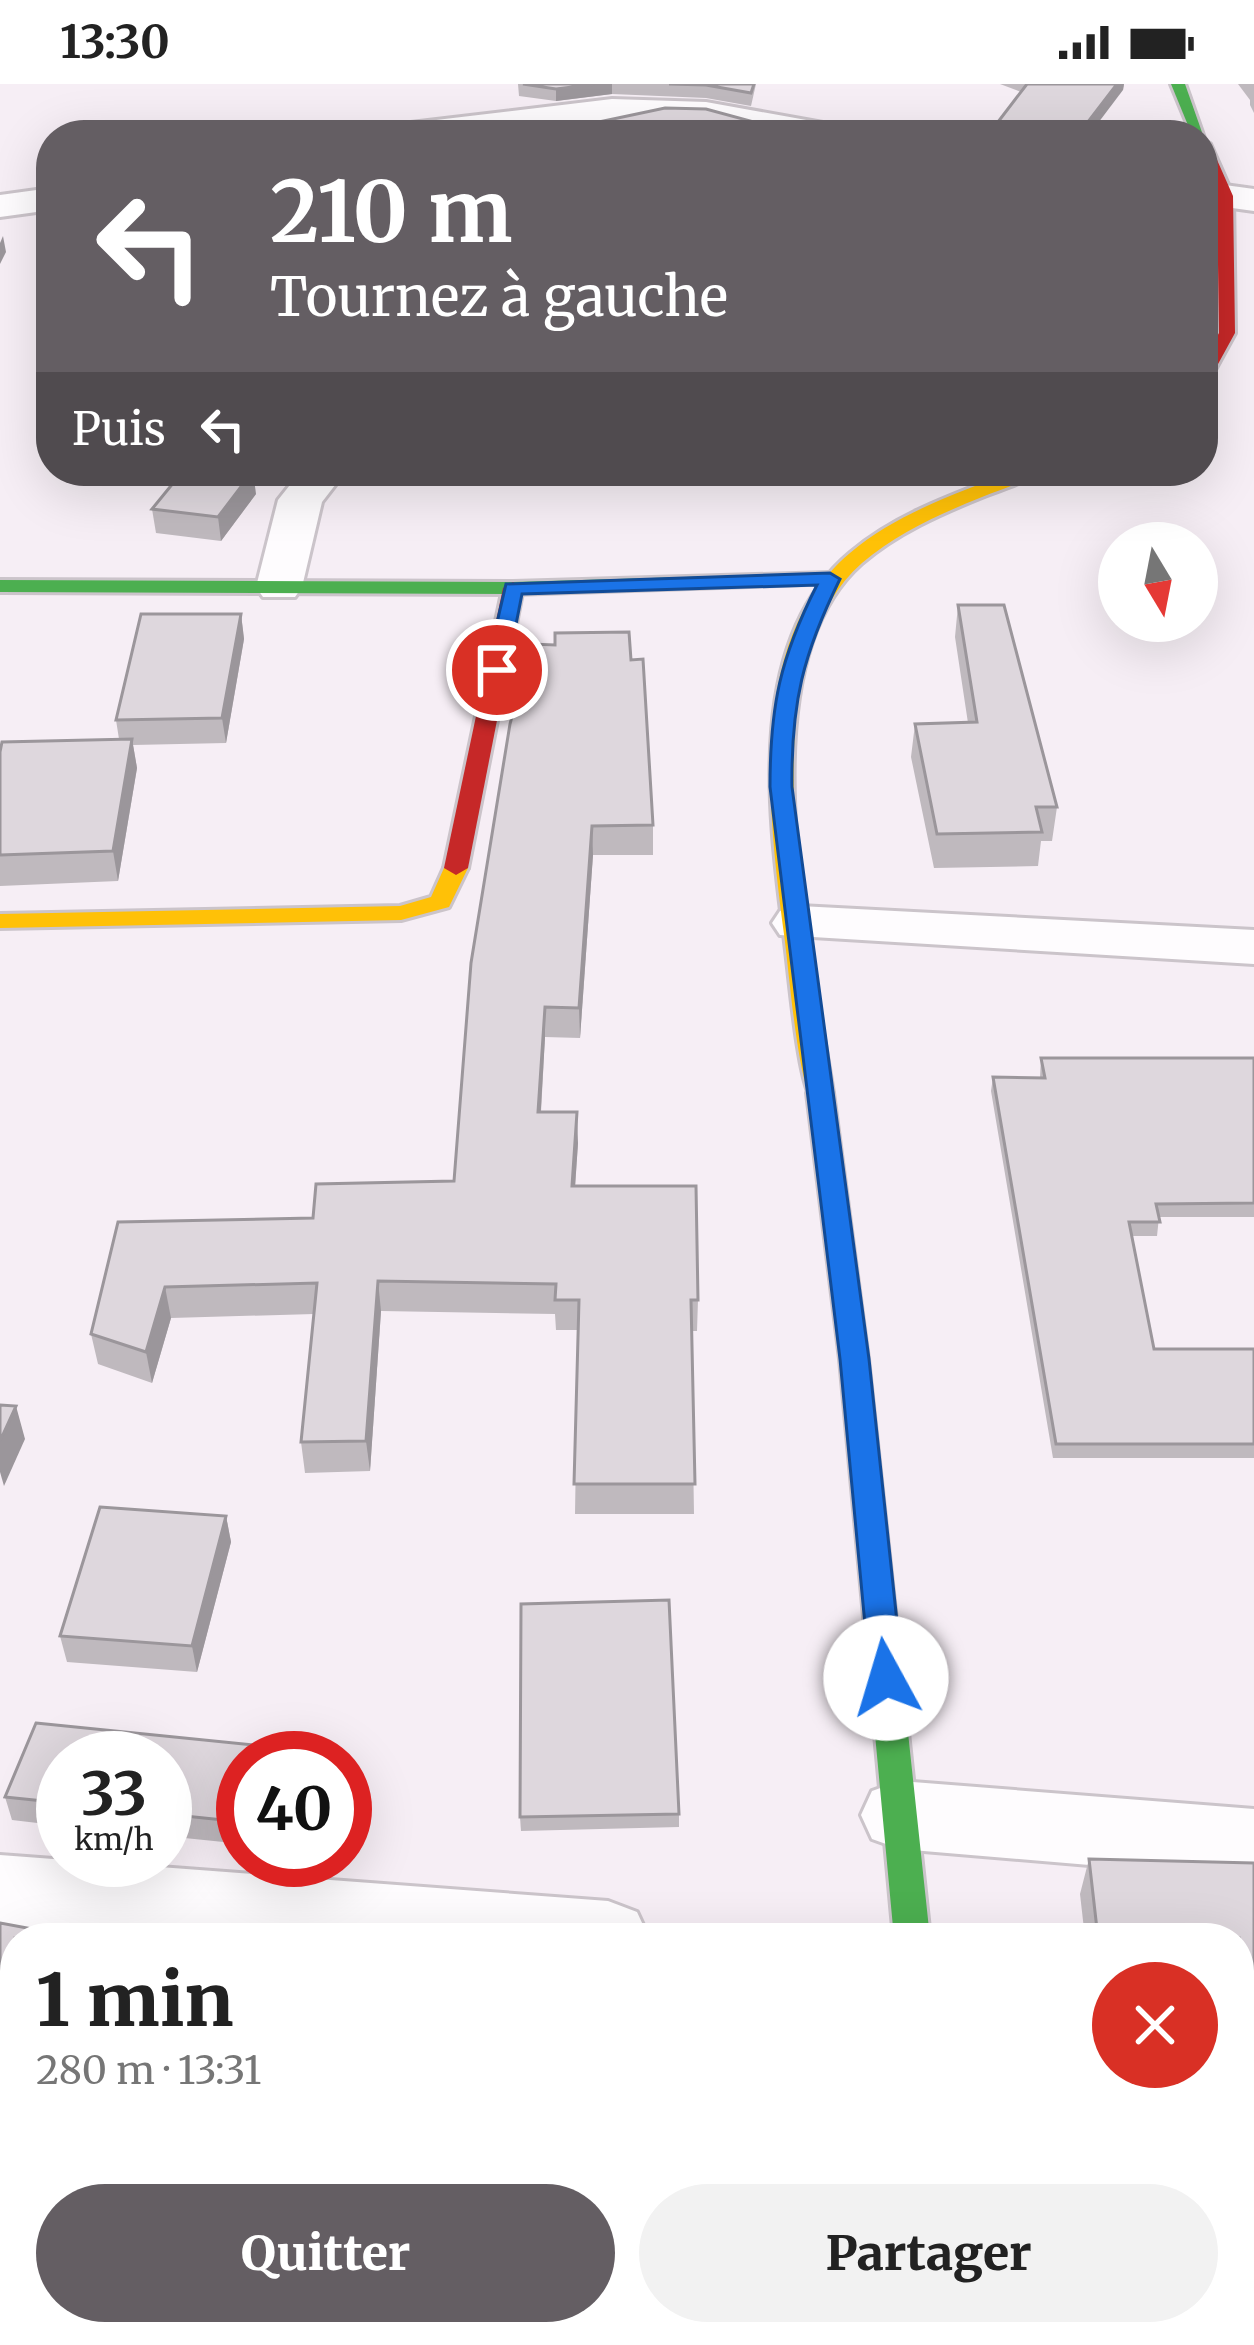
<!DOCTYPE html>
<html lang="fr">
<meta charset="utf-8">
<style>
:root{--surface:#fff;--page:#f2f2f2;--text:#222;--muted:#767676;--accent:#645e63}
body{margin:0;font-family:Merriweather,serif;background:var(--page);color:var(--text);height:100vh;display:flex;flex-direction:column;font-size:45px;white-space:nowrap}
*{box-sizing:border-box;margin:0}
p{font-size:39px;color:var(--muted)}
.icon{flex:none;width:66px;height:66px;fill:none;stroke:currentColor;stroke-width:2;stroke-linecap:round;stroke-linejoin:round}
.map{position:relative;flex:1;overflow:hidden}
.sheet{position:absolute;left:0px;top:1839px;width:1254px;height:423px;display:flex;flex-direction:column;background:var(--surface);border-radius:48px 48px 0 0;box-shadow:0 12px 48px #0002}
.sheet>*{flex:none}
.banner{position:absolute;left:36px;top:36px;width:1182px;height:366px;border-radius:48px;box-shadow:0 12px 48px #0002;background:#645e63;color:#fff;overflow:hidden}
.needle{width:78px;rotate:170deg}
.fabs{position:absolute;left:1098px;top:438px;display:grid;gap:24px}
.fabs a{display:grid;place-items:center;width:120px;height:120px;border-radius:50%;background:var(--surface);box-shadow:0 12px 48px #0002;font-size:60px}
.speed{position:absolute;left:36px;top:1647px;display:flex;gap:24px;font-size:60px;font-weight:700;text-align:center}
.speed>*{display:grid;place-content:center;width:156px;height:156px;border-radius:50%;background:var(--surface);box-shadow:0 12px 48px #0002;line-height:1}
.speed small{font-size:30px;font-weight:400}
.speed .limit{border:18px solid #d22;background:#fff;color:#111}
.pin{position:absolute;display:grid;place-items:center;width:102px;height:102px;color:#fff;margin:-51px;border:6px solid #fff;border-radius:50%;box-shadow:0 3px 12px #0007}
.me{position:absolute;width:132px;margin:-66px;rotate:354deg;stroke-linejoin:round;filter:drop-shadow(0 0 9px #0008)}
.turn{display:flex;align-items:center;gap:42px;height:252px;padding:0 36px;font-size:54px}
.turn .icon{width:156px;height:156px;stroke-width:2.5}
.turn b{display:block;font-size:84px;line-height:102px}
.then{display:flex;align-items:center;height:114px;padding:0 36px;background:#0003;gap:24px;font-size:45px}
.round{display:grid;place-items:center;flex:none;width:126px;height:126px;border-radius:63px;background:var(--page)}
.headline{display:flex;align-items:center;justify-content:space-between;height:204px;padding:0 36px}
h1{font-size:72px;font-weight:800;line-height:90px}
.action{display:flex;gap:24px;margin-top:auto;padding:24px 36px}
.action a{flex:1;height:138px;border-radius:72px;background:var(--accent);color:#fff;font-size:48px;font-weight:800;line-height:138px;text-align:center}
.action a+a{background:var(--page);color:var(--text)}
.status{display:flex;justify-content:space-between;align-items:center;height:84px;padding:0 60px;background:var(--surface);direction:ltr}
.status svg{height:33px;fill:currentColor}
.map>svg:first-child{display:block}
.lines{fill:none;stroke-linecap:round;stroke-linejoin:round}
.street-casing{stroke:#cbc4ca;stroke-width:6}
.fast-casing{stroke:#cbc4ca;stroke-width:6}
.slow-casing{stroke:#cbc4ca;stroke-width:6}
.jam-casing{stroke:#cbc4ca;stroke-width:6}
.street{fill:#fefcfe;fill-rule:evenodd}
.fast{fill:#4caf50;fill-rule:evenodd}
.slow{fill:#ffc107;fill-rule:evenodd}
.jam{fill:#c62828;fill-rule:evenodd}
.wall{fill:#bfb9be}
.shaded-wall{fill:#9b969b}
.building{fill:#ded7dd;stroke:#9b969b;stroke-width:3}
.route{fill:#1a73e8;stroke:#114b97;stroke-width:3}
</style>
<div class="status"><b>13:30</b><svg viewBox="0 0 49 12"><path d="M0 12V9h3v3zM5 12V6h3v6zM10 12V3h3v9zM15 12V0h3v12zM26 1h20v11H26zM47 4h2v5h-2z"/></svg></div>
<div class="map">
<svg width="1254" height="2261" viewBox="0 0 1254 2261">
<rect width="100%" height="100%" fill="#f6eef5"/>
<g class="lines">
<defs>
<g id="street">
<polygon points="612,15 706,18 834,41 851,51 777,51 706,38 612,35 479,51 377,51 394,41"/>
<polygon points="1203,98 1254,105 1254,127 1203,120"/>
<polygon points="51,104 51,126 0,133 0,111"/>
<polygon points="301,387 346,387 322,418 302,503 295,513 263,513 256,503 278,416"/>
<polygon points="800,822 1254,846 1254,880 780,851 772,839 780,827"/>
<polygon points="900,1697 1254,1725 1254,1795 900,1765 872,1755 861,1731 872,1707"/>
<polygon points="0,1771 608,1817 637,1828 649,1854 137,1854 0,1843"/>
<polygon points="505,2247 597,2247 596,2261 502,2261"/>
</g>
<g id="fast">
<polygon points="1171,0 1185,0 1204,54 1192,51"/>
<polygon points="830,489 840,495 837,499 513,510 0,508 0,496 513,498"/>
<polygon points="820,1001 833,1009 868,1275 930,1854 894,1854 840,1275 807,1009"/>
</g>
<g id="slow">
<path d="M1014 387H1040C1025 399 1001 405 982 413 940 430 897 449 862 479 742 584 812 870 833 1009L820 1017 811 1015C796 985 789 882 783 843 768 725 747 555 850 469 897 429 958 409 1014 387Z"/>
<polygon points="456,777 468,784 449,823 401,836 0,844 0,830 400,822 431,813 444,784"/>
<polygon points="951,2247 991,2247 993,2261 953,2261"/>
</g>
<g id="jam">
<polygon points="1203,56 1210,60 1233,112 1235,249 1212,291 1203,296 1203,276 1219,249 1217,112 1203,78"/>
<polygon points="513,498 523,504 468,784 456,791 444,784 503,504"/>
</g>
</defs>
<use href="#street" class="street-casing"/>
<use href="#fast" class="fast-casing"/>
<use href="#slow" class="slow-casing"/>
<use href="#jam" class="jam-casing"/>
<use href="#street" class="street"/>
<use href="#fast" class="fast"/>
<use href="#slow" class="slow"/>
<use href="#jam" class="jam"/>
</g>
<g class="wall">
<polygon points="518,0 756,0 751,22 706,14 612,10 556,17 519,12"/>
<polygon points="1000,0 1124,0 1123,6 1021,8"/>
<polygon points="1238,0 1254,0 1254,29 1250,21 1250,16"/>
<polygon points="256,410 221,457 156,449 152,425"/>
<polygon points="958,521 1057,723 1052,757 1041,757 1038,782 934,784 911,673 915,640 968,639 955,553"/>
<polygon points="241,530 244,555 226,659 133,661 137,684 118,797 0,802 0,668 119,655 116,636"/>
<polygon points="631,576 653,741 653,771 593,771 580,954 545,953 541,1028 578,1059 575,1102 698,1216 697,1247 691,1247 694,1430 575,1430 578,1246 556,1246 555,1230 381,1227 370,1387 305,1389 301,1358 314,1230 171,1234 152,1299 98,1280 91,1250 118,1138 313,1134 454,1097"/>
<polygon points="1041,974 1254,974 1254,1133 1159,1133 1157,1152 1131,1152 1154,1265 1254,1265 1254,1374 1053,1374 991,1007 993,993 1040,994"/>
<polygon points="226,1432 231,1458 197,1588 67,1578 60,1552"/>
<polygon points="36,1639 312,1667 313,1674 243,1674 243,1760 165,1752 165,1674 63,1674 63,1742 12,1736 5,1713"/>
<polygon points="679,1730 679,1743 521,1747 520,1733"/>
<polygon points="1089,1775 1254,1779 1254,1970 1239,1969 1239,1854 1085,1854 1080,1810"/>
<polygon points="1254,2048 1254,2179 1239,2180 1239,2049"/>
<polygon points="168,2247 425,2247 422,2261 186,2261 171,2257"/>
</g>
<g class="shaded-wall">
<polygon points="597,0 612,0 612,10 556,17 556,5"/>
<polygon points="1117,0 1124,0 1123,6 1089,51 1078,51"/>
<polygon points="3,152 6,168 0,180 0,159"/>
<polygon points="253,387 256,410 221,457 218,433"/>
<polygon points="241,530 244,555 226,659 222,634"/>
<polygon points="132,655 137,684 118,797 113,767"/>
<polygon points="592,742 593,771 580,954 579,924"/>
<polygon points="545,923 545,953 539,1058 538,1028"/>
<polygon points="577,1028 578,1059 573,1133 572,1102"/>
<polygon points="378,1197 381,1227 370,1387 366,1357"/>
<polygon points="165,1203 171,1234 152,1299 146,1268"/>
<polygon points="16,1322 25,1355 4,1402 0,1388 0,1357"/>
<polygon points="226,1432 231,1458 197,1588 192,1562"/>
<polygon points="37,2247 51,2247 46,2261 31,2261"/>
<polygon points="419,2247 425,2247 422,2261 415,2261"/>
</g>
<g class="building">
<polygon points="523,0 597,0 556,5"/>
<polygon points="669,0 754,0 751,9 706,1"/>
<polygon points="1027,0 1117,0 1078,51 988,51"/>
<polygon points="665,24 706,25 802,51 542,50"/>
<polygon points="274,42 286,51 235,51"/>
<polygon points="183,387 253,387 218,433 152,425"/>
<polygon points="958,521 1004,521 1057,723 1036,723 1042,748 937,750 915,640 977,638"/>
<polygon points="141,530 241,530 222,634 116,636"/>
<polygon points="629,548 631,576 643,575 653,741 592,742 579,924 545,923 538,1028 577,1028 572,1102 696,1102 698,1216 691,1216 695,1400 574,1400 579,1216 555,1216 556,1200 378,1197 366,1357 301,1358 317,1199 165,1203 146,1268 91,1250 118,1138 313,1134 316,1100 454,1097 471,879 510,640 531,560 555,561 555,549"/>
<polygon points="132,655 113,767 0,771 0,668 2,658"/>
<polygon points="1041,974 1254,974 1254,1119 1156,1120 1160,1138 1129,1138 1154,1265 1254,1265 1254,1360 1056,1360 993,993 1045,994"/>
<polygon points="0,1321 16,1322 0,1357"/>
<polygon points="100,1423 226,1432 192,1562 60,1552"/>
<polygon points="669,1516 679,1730 520,1733 521,1520"/>
<polygon points="36,1639 312,1667 310,1674 243,1674 243,1738 165,1730 165,1674 63,1674 63,1719 5,1713"/>
<polygon points="1089,1775 1254,1779 1254,1935 1239,1935 1239,1854 1098,1854"/>
<polygon points="0,1839 81,1854 15,1854 15,2247 37,2247 31,2261 0,2261"/>
<polygon points="1254,2048 1254,2156 1239,2158 1239,2049"/>
<polygon points="196,2247 419,2247 415,2261 250,2261"/>
<polygon points="647,2247 799,2247 798,2261 645,2261"/>
</g>
<path class="route" d="M830 489 840 495C803 570 791 619 792 703L869 1275 903 1594 898 1604H875L870 1594 840 1275 770 703C770 622 780 574 817 501L522 510 507 586 497 592 486 586 506 500Z"/>
</svg>
<div class="fabs">
<a><svg class="needle" viewBox="-14 -14 28 28"><path d="M0-13l5 13h-10z" fill="#e53935"/><path d="M0 13l5-13h-10z" fill="#767676"/></svg></a>
</div>
<div class="speed"><div>33<small>km/h</small></div><div class="limit">40</div></div>
<div class="pin" style="left:497px;top:586px;background:#d93025"><svg class="icon" aria-label="arrive" viewBox="0 0 24 24"><path d="M6 21V4h12l-3 4 3 4H6"/></svg></div>
<svg class="me" style="left:886px;top:1594px" viewBox="-20 -20 40 40"><circle r="19" fill="#fff"/><path d="M0-13L10 11 0 6-10 11z" fill="#1a73e8"/></svg>
<div class="banner">
<div class="turn"><svg class="icon" aria-label="left" viewBox="0 0 24 24"><path d="M17 20v-9H6M10 6l-5 5 5 5"/></svg><div><b>210 m</b>Tournez à gauche</div></div>
<div class="then">Puis<svg class="icon" aria-label="left" viewBox="0 0 24 24"><path d="M17 20v-9H6M10 6l-5 5 5 5"/></svg></div>
</div>
<section class="sheet">
<div class="headline"><div><h1>1 min</h1><p>280 m · 13:31</p></div><a class="round" style="background:#d93025;color:#fff"><svg class="icon" aria-label="close" viewBox="0 0 24 24"><path d="M6 6l12 12M18 6L6 18"/></svg></a></div>
<div class="action"><a>Quitter</a><a>Partager</a></div>
</section>
</div>
